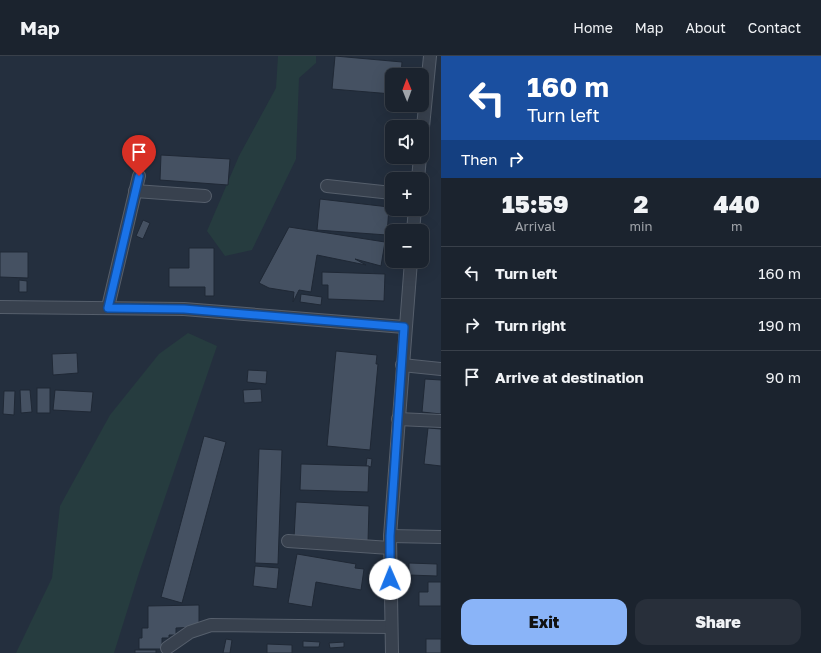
<!DOCTYPE html>
<meta charset="utf-8">
<style>
:root{--surface:#1b232e;--page:#282f3a;--text:#f1f3f6;--muted:#a0a4aa;--line:#39404a;--accent:#8ab4f8}
body{margin:0;font-family:"Golos Text",sans-serif;background:var(--page);color:var(--text);height:100vh;display:flex;flex-direction:column;font-size:15px;white-space:nowrap}
*{box-sizing:border-box;margin:0}
p{font-size:13px;color:var(--muted)}
.icon{flex:none;width:22px;height:22px;fill:none;stroke:currentColor;stroke-width:2;stroke-linecap:round;stroke-linejoin:round}
.map{position:relative;flex:1;overflow:hidden}
.drawer{display:flex;flex-direction:column;background:var(--surface);width:380px}
.drawer>*{flex:none}
.guide{background:#1a4fa0;color:#fff;overflow:hidden}
.needle{width:26px;rotate:359deg}
.buttons{position:absolute;left:385px;top:12px;display:grid;gap:8px}
.buttons a{display:grid;place-items:center;width:44px;height:44px;border-radius:8px;background:var(--surface);box-shadow:0 4px 16px #0002,0 0 0 1px var(--line);font-size:20px}
.pin{position:absolute;display:grid;place-items:center;width:34px;height:34px;color:#fff;margin:-41px -17px;border-radius:50% 50% 50% 0;rotate:-45deg;box-shadow:0 0 4px #0007}
.pin .icon{rotate:45deg}
.me{position:absolute;width:44px;margin:-22px;rotate:359deg;stroke-linejoin:round;filter:drop-shadow(0 0 3px #0008)}
.turn{display:flex;align-items:center;gap:14px;height:84px;padding:0 20px;font-size:18px}
.turn .icon{width:52px;height:52px;stroke-width:2.5}
.turn b{display:block;font-size:28px;line-height:34px}
.then{display:flex;align-items:center;height:38px;padding:0 20px;background:#0003;gap:8px;font-size:15px}
.eta{display:flex;justify-content:space-evenly;align-items:center;height:68px;text-align:center}
.eta b{font-size:24px;font-weight:800;line-height:28px}
.action{display:flex;gap:8px;margin-top:auto;padding:8px 20px}
.action a{flex:1;height:46px;border-radius:12px;background:var(--accent);color:#111;font-size:16px;font-weight:800;line-height:46px;text-align:center}
.action a+a{background:var(--page);color:var(--text)}
ul{padding:0;list-style:none}
li{display:flex;align-items:center;gap:12px;height:52px;padding:0 20px;border-top:1px solid var(--line)}
li div{flex:1}
li b{display:block;font-size:15px}
li em{font-style:normal}
header{display:flex;align-items:center;gap:24px;box-sizing:border-box;height:56px;padding:0 20px;background:var(--surface);border-bottom:1px solid var(--line)}
header strong{font-size:19px}
nav{display:flex;gap:22px;margin-inline-start:auto;font-size:14px}
main{display:flex;flex:1;min-height:0}
.map>svg:first-child{display:block}
.green{fill:#263c3f}
.building{fill:#455162;stroke:#1f2835}
.lines{fill:none;stroke-linecap:round;stroke-linejoin:round}
.minor-casing{stroke:#565f6c;stroke-width:14}
.minor{stroke:#38414e;stroke-width:12}
.route-casing{stroke:#114b97;stroke-width:10}
.route{stroke:#1a73e8;stroke-width:7}
</style>
<header>
<strong>Map</strong>
<nav><a>Home</a><a>Map</a><a>About</a><a>Contact</a></nav>
</header>
<main>
<div class="map">
<svg width="441" height="597" viewBox="0 0 441 597">
<rect width="100%" height="100%" fill="#242f3e"/>
<g class="green">
<polygon points="278,0 316,0 316,7 299,22 296,103 252,194 225,200 207,175 239,100 276,32"/>
<polygon points="188,277 217,290 139,517 114,597 16,597 52,522 60,450 110,359 159,298"/>
</g>
<g class="building">
<polygon points="335,0 402,6 401,19 392,19 392,38 332,33"/>
<polygon points="161,99 230,103 228,129 160,124"/>
<polygon points="320,143 389,151 387,179 317,174"/>
<polygon points="143,164 150,167 143,183 136,180"/>
<polygon points="289,171 385,186 381,210 355,203 366,209 317,199 311,236 299,234 293,246 294,236 269,232 259,227"/>
<polygon points="189,192 214,192 214,240 205,240 205,231 169,231 169,212 189,212"/>
<polygon points="0,196 28,196 28,222 0,221"/>
<polygon points="322,216 385,218 384,245 328,243 328,229 322,229"/>
<polygon points="19,224 27,225 27,236 19,236"/>
<polygon points="301,238 322,241 321,249 300,246"/>
<polygon points="336,295 377,299 376,308 378,308 370,394 327,390"/>
<polygon points="77,297 78,317 53,319 52,298"/>
<polygon points="248,314 267,315 266,328 247,326"/>
<polygon points="425,323 441,324 441,358 422,356"/>
<rect x="37" y="332" width="13" height="25"/>
<polygon points="261,333 262,346 244,347 243,334"/>
<polygon points="20,334 30,334 32,356 21,357"/>
<polygon points="55,334 93,336 91,356 53,354"/>
<polygon points="4,335 15,335 14,359 3,358"/>
<polygon points="428,372 441,373 441,410 424,408"/>
<polygon points="204,380 226,386 182,547 161,541"/>
<polygon points="259,393 282,394 278,508 255,507"/>
<polygon points="367,402 372,403 371,411 366,410"/>
<polygon points="301,408 369,410 368,436 300,434"/>
<polygon points="296,446 369,450 368,486 294,482"/>
<polygon points="297,498 356,508 355,512 364,513 361,534 316,526 312,551 288,547"/>
<polygon points="409,507 437,508 437,520 409,519"/>
<polygon points="255,510 279,512 277,533 253,530"/>
<polygon points="428,526 441,526 441,550 419,550 419,536 428,536"/>
<polygon points="199,549 199,571 176,572 176,579 169,579 169,582 162,582 162,593 139,593 139,582 142,582 142,572 148,572 148,550"/>
<polygon points="226,583 232,584 230,597 223,597"/>
<rect x="426" y="583" width="15" height="14"/>
<polygon points="303,585 320,586 319,591 303,591"/>
<polygon points="344,586 344,591 330,592 329,587"/>
<polygon points="267,588 292,589 292,597 267,597"/>
<rect x="135" y="594" width="21" height="3"/>
</g>
<g class="lines">
<defs>
<g id="minor">
<polyline points="422,81 430,0"/>
<polyline points="418,123 420,101"/>
<polyline points="327,130 392,137"/>
<polyline points="135,135 205,140"/>
<polyline points="413,175 415,153"/>
<polyline points="0,251 184,253 404,271"/>
<polyline points="108,251 139,120"/>
<polyline points="402,309 441,313"/>
<polyline points="398,363 441,365"/>
<polyline points="390,480 441,481"/>
<polyline points="288,485 390,492"/>
<polyline points="167,592 190,576 211,569 391,571"/>
<polyline points="392,597 390,480 411,205"/>
</g>
</defs>
<use href="#minor" class="minor-casing"/>
<use href="#minor" class="minor"/>
</g>
<g class="lines">
<defs>
<polyline id="route" points="139,120 108,252 184,253 404,271 390,480 390,523"/>
</defs>
<use href="#route" class="route-casing"/>
<use href="#route" class="route"/>
</g>
</svg>
<div class="buttons">
<a><svg class="needle" viewBox="-14 -14 28 28"><path d="M0-13l5 13h-10z" fill="#e53935"/><path d="M0 13l5-13h-10z" fill="#a0a4aa"/></svg></a>
<a><svg class="icon" aria-label="sound" viewBox="0 0 24 24"><path d="M4 9h4l5-4v14l-5-4H4zM17 9q2 3 0 6"/></svg></a>
<a>+</a>
<a>−</a>
</div>
<div class="pin" style="left:139px;top:120px;background:#d93025"><svg class="icon" aria-label="arrive" viewBox="0 0 24 24"><path d="M6 21V4h12l-3 4 3 4H6"/></svg></div>
<svg class="me" style="left:390px;top:523px" viewBox="-20 -20 40 40"><circle r="19" fill="#fff"/><path d="M0-13L10 11 0 6-10 11z" fill="#1a73e8"/></svg>
</div>
<section class="drawer">
<div class="guide">
<div class="turn"><svg class="icon" aria-label="left" viewBox="0 0 24 24"><path d="M17 20v-9H6M10 6l-5 5 5 5"/></svg><div><b>160 m</b>Turn left</div></div>
<div class="then">Then<svg class="icon" aria-label="right" viewBox="0 0 24 24"><path d="M7 20v-9h11M14 6l5 5-5 5"/></svg></div>
</div>
<div class="eta">
<div><b>15:59</b><p>Arrival</p></div>
<div><b>2</b><p>min</p></div>
<div><b>440</b><p>m</p></div>
</div>
<ul>
<li><svg class="icon" aria-label="left" viewBox="0 0 24 24"><path d="M17 20v-9H6M10 6l-5 5 5 5"/></svg><div><b>Turn left</b></div><em>160 m</em></li>
<li><svg class="icon" aria-label="right" viewBox="0 0 24 24"><path d="M7 20v-9h11M14 6l5 5-5 5"/></svg><div><b>Turn right</b></div><em>190 m</em></li>
<li><svg class="icon" aria-label="arrive" viewBox="0 0 24 24"><path d="M6 21V4h12l-3 4 3 4H6"/></svg><div><b>Arrive at destination</b></div><em>90 m</em></li>
</ul>
<div class="action"><a>Exit</a><a>Share</a></div>
</section>
</main>
